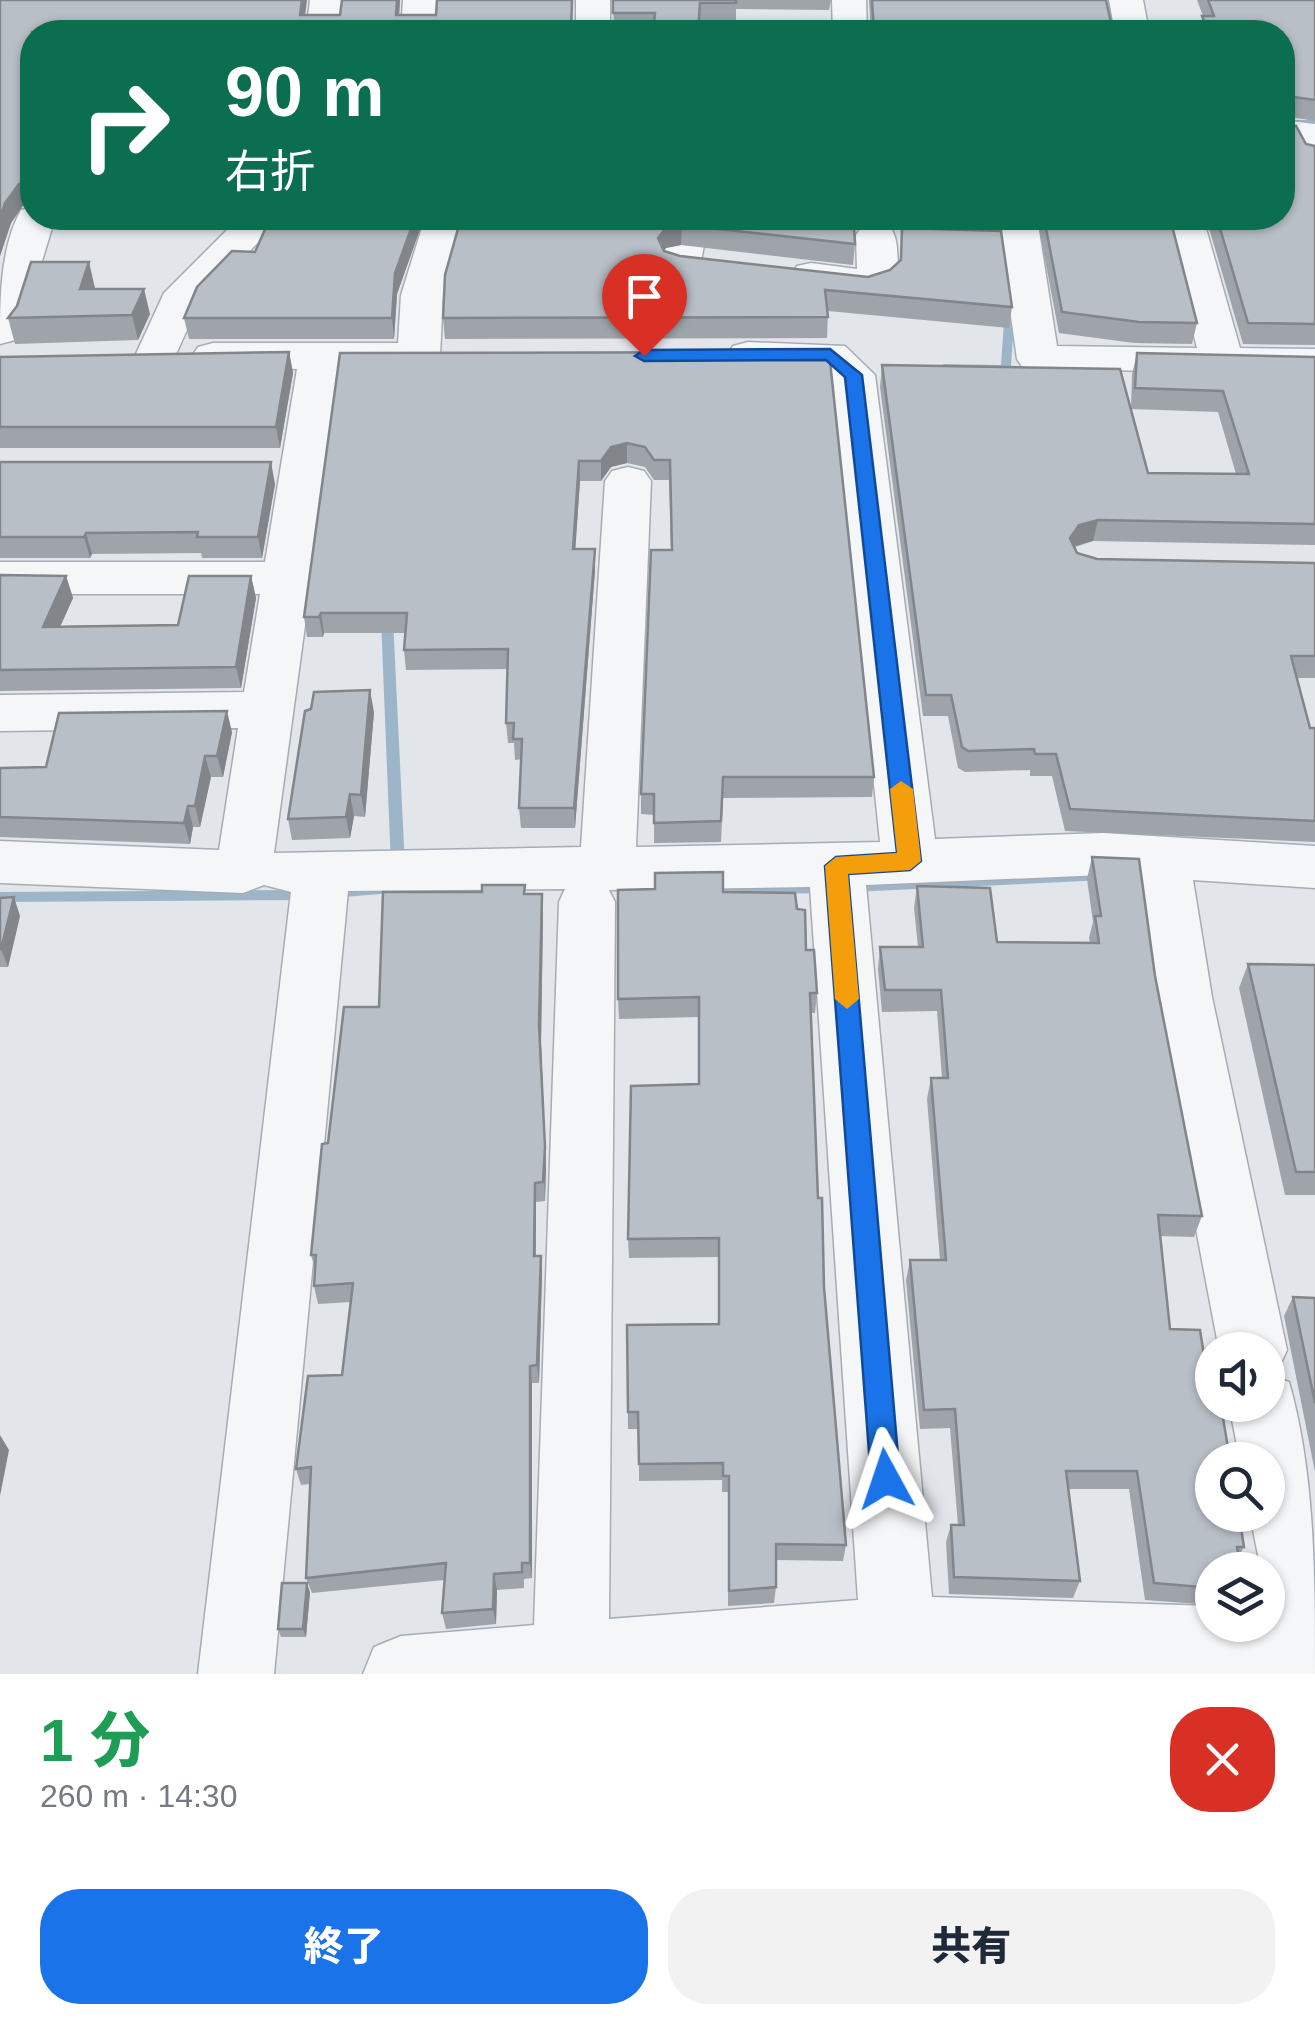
<!DOCTYPE html>
<html lang="ja">
<meta charset="utf-8">
<style>
:root{--surface:#fff;--page:#f2f2f3;--text:#1f2937;--muted:#747a83;--accent:#1a73e8}
body{margin:0;font-family:Helvetica,"Noto Sans JP",sans-serif;background:var(--page);color:var(--text);height:100vh;display:flex;flex-direction:column;font-size:38px;white-space:nowrap}
*{box-sizing:border-box;margin:0}
p{font-size:32px;color:var(--muted)}
.icon{flex:none;width:55px;height:55px;fill:none;stroke:currentColor;stroke-width:2;stroke-linecap:round;stroke-linejoin:round}
.map{position:relative;height:1674px;overflow:hidden}
.panel{display:flex;flex-direction:column;background:var(--surface);flex:1}
.panel>*{flex:none}
.top-card{position:absolute;left:20px;top:20px;width:1275px;height:210px;border-radius:40px;box-shadow:0 2px 8px #0004;background:#0b6e4f;color:#fff;overflow:hidden}
.buttons{position:absolute;left:1195px;top:1332px;display:grid;gap:20px}
.buttons a{display:grid;place-items:center;width:90px;height:90px;border-radius:50%;background:var(--surface);box-shadow:0 2px 8px #0004;font-size:50px}
.pin{position:absolute;display:grid;place-items:center;width:85px;height:85px;color:#fff;margin:-102px -42px;border-radius:50% 50% 50% 0;rotate:-45deg;box-shadow:0 0 10px #0007}
.pin .icon{rotate:45deg}
.me{position:absolute;width:110px;margin:-55px;rotate:355deg;stroke-linejoin:round;filter:drop-shadow(0 0 8px #0008)}
.turn{display:flex;align-items:center;gap:35px;height:210px;padding:0 40px;font-size:45px}
.turn .icon{width:130px;height:130px;stroke-width:2.5}
.turn b{display:block;font-size:70px;line-height:85px}
.round{display:grid;place-items:center;flex:none;width:105px;height:105px;border-radius:40px;background:var(--page)}
.headline{display:flex;align-items:center;justify-content:space-between;height:170px;padding:0 40px}
h1{font-size:60px;font-weight:800;line-height:75px;color:#1e9e55}
.button{display:flex;gap:20px;margin-top:auto;padding:20px 40px}
.button a{flex:1;height:115px;border-radius:40px;background:var(--accent);color:#fff;font-size:40px;font-weight:800;line-height:115px;text-align:center}
.button a+a{background:var(--page);color:var(--text)}
.map>svg:first-child{display:block}
.lines{fill:none;stroke-linecap:round;stroke-linejoin:round}
.stream{fill:#9db5c9;fill-rule:evenodd}
.street-casing{stroke:#a7acb4;stroke-width:3}
.street{fill:#f4f6f8;fill-rule:evenodd}
.wall{fill:#9fa4ab;fill-rule:evenodd}
.shaded-wall{fill:#82868b}
.building{fill:#b9bfc7;stroke:#82868b;stroke-width:2.5}
.route{fill:#1a73e8;stroke:#114b97;stroke-width:2.5}
.slow{fill:#f59e0b}
</style>
<div class="map">
<svg width="1315" height="1674" viewBox="0 0 1315 1674">
<rect width="100%" height="100%" fill="#e2e5ea"/>
<g class="lines">
<g class="stream">
<polygon points="1283,120 1315,120 1315,126 1286,125 1282,124"/>
<polygon points="991,218 1001,218 1005,248 996,246"/>
<polygon points="1010,304 1015,307 1011,366 1020,367 1028,378 1027,380 1019,380 1013,372 940,369 939,367 944,364 1001,365 1005,307"/>
<polygon points="387,615 393,619 405,867 403,871 393,871 391,867 381,619"/>
<polygon points="1105,870 1110,871 1112,875 1110,879 1105,880 852,892 847,891 845,887 847,883 852,882"/>
<polygon points="825,883 830,884 832,888 830,892 825,893 707,895 702,894 700,890 702,886 707,885"/>
<polygon points="380,884 385,885 387,889 385,893 380,894 332,898 327,897 325,893 327,889 332,888"/>
<polygon points="306,890 311,891 313,895 311,899 306,900 0,902 0,892"/>
</g>
<defs>
<g id="street">
<polygon points="310,0 344,0 340,32 306,32"/>
<polygon points="403,0 437,0 435,32 401,32"/>
<rect x="576" y="0" width="34" height="32"/>
<polygon points="832,0 866,0 867,32 833,32"/>
<polygon points="1109,0 1143,0 1149,32 1115,32"/>
<polygon points="1282,120 1315,124 1315,164 1302,161 1293,143 1282,142"/>
<path d="M32 207V218H55L21 331 15 340 0 344C0 299 0 248 21 210Z"/>
<polygon points="239,218 281,218 198,306 171,365 156,369 141,365 135,356 164,293"/>
<path d="M425 218H465L443 295 440 356 434 365 340 369 274 853 581 847 605 481 612 471 628 467 644 471 651 481 636 847 880 842 832 379 819 368 733 364 727 355 733 346 748 342 845 346 875 375 935 839 1103 833 1315 846V888L1193 880 1212 997 1287 1350 1277 1372 1270 1375 1289 1382C1315 1472 1315 1578 1315 1674H363L374 1647 401 1636 534 1625 559 902 565 889 348 891 274 1674H198L291 892 264 885 243 893 0 883V841L219 850 238 728 0 731V695L244 692 260 594H0V562H265L297 369 198 365 192 356 198 347 213 343H398L401 295ZM1103 875 1136 877 1152 997 1219 1350H1268V1405H1229L1240 1460H1268V1515H1250L1261 1570H1268V1625H1212V1606L932 1597 866 885ZM810 887 858 1600 609 1619 615 902 609 890Z"/>
<polygon points="669,218 709,218 695,294 689,303 674,306 659,303 653,294"/>
<polygon points="997,218 1037,218 1057,346 1197,348 1164,218 1203,218 1240,348 1315,349 1315,375 1023,368 1017,359"/>
<path d="M876 223 890 227C898 238 897 251 898 265 900 310 824 290 797 284L791 275 797 266 811 263 857 269 856 235 862 227Z"/>
</g>
</defs>
<use href="#street" class="street-casing"/>
<use href="#street" class="street"/>
</g>
<g class="wall">
<polygon points="0,0 305,15 340,15 342,0 400,0 399,15 572,32 32,32 32,204 24,204 11,223 0,256"/>
<polygon points="613,0 831,0 829,10 736,9 736,23 699,23 699,32 614,32"/>
<polygon points="869,0 1106,0 1113,32 871,32"/>
<polygon points="1197,0 1315,0 1315,121 1284,116 1284,124 1306,144 1315,146 1315,345 1243,344 1206,218 1282,218 1282,32 1199,32 1203,16"/>
<polygon points="270,218 424,218 397,294 394,339 189,339 184,318 255,252"/>
<polygon points="461,218 828,218 855,244 853,265 681,245 666,248 664,251 680,256 868,277 890,270 900,262 902,228 1012,307 1009,328 828,311 827,338 445,339 443,318"/>
<polygon points="911,218 996,218 994,220"/>
<polygon points="1037,218 1170,218 1197,323 1192,344 1134,343 1059,333"/>
<polygon points="95,289 150,314 138,340 15,344 8,318"/>
<polygon points="289,352 293,373 280,448 0,448 0,357"/>
<polygon points="819,352 874,777 872,797 723,798 721,842 654,843 654,815 641,814 641,794 671,550 669,480 654,480 645,467 627,463 611,467 601,481 580,481 575,549 595,549 595,570 575,828 521,828 519,808 522,759 515,760 514,743 508,743 506,723 508,669 406,670 404,650 405,633 324,633 323,637 307,637 304,617 340,353"/>
<path d="M1137 353 1315 358V545L1093 541 1075 547 1077 553 1097 559 1315 563V678H1297L1310 728H1315V842L1065 831 1052 776H1030V770L965 772 958 768 948 716H923L880 387 882 365 1131 409 1132 374ZM1131 409 1218 412 1236 474 1148 473Z"/>
<polygon points="0,462 275,484 262,558 202,558 201,553 92,554 90,558 0,558"/>
<polygon points="0,575 66,576 73,598 60,627 178,625 251,576 256,598 241,688 0,691"/>
<polygon points="374,712 365,817 354,816 350,838 292,840 288,819"/>
<polygon points="232,732 223,777 211,777 200,827 193,827 190,844 0,837 0,768 46,767"/>
<polygon points="1092,857 1155,976 1202,1216 1194,1237 1160,1236 1170,1329 1213,1412 1244,1547 1238,1557 1212,1570 1212,1605 1145,1600 1129,1489 1068,1489 1080,1581 1073,1598 949,1594 946,1542 951,1525 958,1525 950,1428 920,1429 906,1280 910,1260 940,1260 927,1099 931,1078 942,1078 937,1011 882,1012 878,969 880,947 918,947 914,908 917,886 997,942 1090,943 1089,938 1093,922 1087,879"/>
<polygon points="723,892 797,909 817,993 815,1013 811,1013 818,1198 824,1287 846,1545 843,1561 776,1560 776,1587 774,1603 728,1606 728,1492 722,1492 722,1480 639,1481 639,1429 628,1429 627,1325 718,1324 718,1257 629,1258 628,1239 699,1084 699,1017 619,1019 618,999"/>
<polygon points="525,894 543,914 541,1045 546,1166 545,1201 536,1202 536,1256 541,1256 542,1274 539,1383 532,1383 532,1578 524,1579 524,1588 497,1590 496,1624 446,1629 442,1613 444,1580 312,1593 306,1578 310,1484 301,1485 296,1469 342,1375 351,1302 318,1304 314,1286 315,1270 311,1255 328,1143 379,1007"/>
<polygon points="0,898 20,916 8,967 0,967"/>
<polygon points="1248,964 1315,965 1315,1195 1285,1195 1239,988"/>
<polygon points="1293,1297 1315,1298 1315,1472 1284,1316"/>
<polygon points="310,1592 306,1637 281,1637 278,1629"/>
</g>
<g class="shaded-wall">
<polygon points="302,0 307,0 303,32 300,15"/>
<polygon points="397,0 400,0 398,32 396,15"/>
<polygon points="19,184 24,204 11,223 0,256 0,218 5,203"/>
<polygon points="415,218 424,218 397,294 394,339 392,318 395,273"/>
<polygon points="682,225 681,245 666,248 658,259 658,238 666,228"/>
<polygon points="89,262 95,288 87,315 80,289"/>
<polygon points="144,289 150,314 138,340 132,315"/>
<polygon points="289,352 293,373 280,448 276,427"/>
<polygon points="627,443 627,463 611,467 601,481 601,461 611,447"/>
<polygon points="579,461 580,481 574,569 573,549"/>
<polygon points="271,462 275,484 262,558 258,537"/>
<polygon points="1098,520 1093,541 1075,546 1070,538 1079,525"/>
<polygon points="86,533 92,554 90,558 84,537"/>
<polygon points="595,549 595,570 575,828 574,808"/>
<polygon points="66,576 73,598 50,649 43,627"/>
<polygon points="251,576 256,598 241,688 236,667"/>
<polygon points="321,613 324,633 323,637 319,617"/>
<polygon points="370,690 374,712 365,817 361,795"/>
<polygon points="227,711 232,732 223,777 217,756"/>
<polygon points="205,756 211,777 200,827 195,806"/>
<polygon points="350,794 354,816 350,838 346,817"/>
<polygon points="188,806 193,827 190,844 184,823"/>
<polygon points="542,894 543,914 541,1045 546,1166 545,1201 539,1025"/>
<polygon points="14,897 20,916 8,967 1,949"/>
<polygon points="535,1183 536,1202 535,1274 534,1256"/>
<polygon points="541,1256 542,1274 539,1383 537,1365"/>
<polygon points="530,1366 532,1383 532,1578 530,1563"/>
<polygon points="0,1435 9,1450 0,1496"/>
<polygon points="494,1574 497,1590 496,1624 493,1609"/>
<polygon points="307,1583 310,1592 306,1637 303,1629"/>
</g>
<g class="building">
<polygon points="0,0 302,0 300,15 340,15 342,0 397,0 396,15 436,15 437,0 572,0 571,32 32,32 32,183 19,184 5,203 0,218"/>
<polygon points="613,0 736,0 736,3 700,3 698,32 658,32 659,24 654,24 655,13 613,13"/>
<polygon points="872,0 1106,0 1113,32 874,31"/>
<polygon points="1208,0 1315,0 1315,100 1287,96 1283,100 1284,124 1296,126 1306,144 1315,146 1315,324 1248,323 1217,218 1282,218 1282,32 1208,32 1202,16 1214,16"/>
<polygon points="270,218 415,218 395,273 392,318 184,318 197,287 232,251 255,252"/>
<polygon points="461,218 828,218 833,223 854,227 855,244 682,225 666,228 658,238 664,251 680,256 868,277 890,270 901,260 902,228 1001,231 1012,307 825,290 828,317 443,318 445,275"/>
<polygon points="1044,218 1170,218 1197,323 1139,322 1062,312"/>
<polygon points="31,262 89,262 80,289 144,289 132,315 8,318 17,306"/>
<polygon points="289,352 276,427 0,427 0,357"/>
<polygon points="819,352 830,361 874,777 723,777 721,821 654,823 654,794 641,794 651,550 672,550 670,460 654,460 645,447 627,443 611,447 601,461 579,461 573,549 595,549 574,808 519,808 522,739 513,739 514,723 506,723 508,649 404,650 407,613 321,613 319,617 304,617 340,353"/>
<polygon points="1137,353 1315,357 1315,524 1098,520 1079,525 1070,538 1077,553 1097,559 1315,563 1315,656 1291,656 1310,728 1315,728 1315,821 1070,809 1056,754 1035,754 1034,749 968,751 962,747 951,695 926,695 882,365 1120,369 1148,473 1249,474 1223,391 1135,388"/>
<polygon points="0,462 271,462 258,537 197,537 198,532 86,533 84,537 0,537"/>
<polygon points="0,575 66,576 43,627 178,625 189,576 251,576 236,667 0,670"/>
<polygon points="370,690 361,795 350,794 346,817 288,819 305,711 311,709 314,692"/>
<polygon points="227,711 217,756 205,756 195,806 188,806 184,823 0,817 0,768 46,767 59,713"/>
<polygon points="1092,857 1139,859 1155,976 1202,1216 1158,1215 1170,1329 1200,1330 1213,1412 1222,1412 1230,1460 1212,1460 1212,1515 1239,1515 1244,1547 1237,1547 1241,1570 1212,1570 1212,1588 1154,1583 1137,1471 1066,1471 1080,1581 954,1577 951,1525 964,1525 955,1409 924,1410 910,1260 946,1260 931,1078 948,1078 941,990 885,990 880,947 923,947 917,886 990,888 997,942 1099,943 1095,916 1101,916"/>
<polygon points="723,872 723,892 795,893 797,909 805,910 806,950 814,950 817,993 810,993 818,1198 822,1198 824,1287 846,1545 776,1544 776,1587 729,1591 729,1476 723,1476 723,1463 639,1464 638,1412 628,1412 627,1325 719,1324 719,1238 628,1239 631,1086 699,1084 699,997 618,999 618,890 655,889 655,873"/>
<polygon points="482,885 525,885 524,894 542,894 539,1025 545,1147 543,1182 535,1183 534,1256 541,1256 537,1365 530,1366 530,1563 522,1563 522,1572 494,1574 493,1609 442,1613 446,1563 306,1578 311,1467 296,1469 308,1376 342,1375 353,1283 314,1286 316,1255 311,1255 322,1144 328,1143 344,1007 379,1007 383,892 482,892"/>
<polygon points="14,897 1,949 0,949 0,898"/>
<polygon points="1248,964 1315,965 1315,1172 1296,1172"/>
<polygon points="1293,1297 1315,1298 1315,1403"/>
<polygon points="282,1583 307,1583 303,1629 278,1629"/>
</g>
<polygon class="route" points="830,349 862,375 921,861 910,870 848,874 900,1479 896,1489 886,1493 875,1489 871,1479 825,866 836,857 897,853 845,377 826,360 644,361 635,356 644,350"/>
<polygon class="slow" points="901,781 913,789 921,861 910,870 848,874 859,999 847,1009 835,999 825,866 836,857 897,853 890,789"/>
</svg>
<div class="buttons">
<a><svg class="icon" aria-label="sound" viewBox="0 0 24 24"><path d="M4 9h4l5-4v14l-5-4H4zM17 9q2 3 0 6"/></svg></a>
<a><svg class="icon" aria-label="search" viewBox="0 0 24 24"><circle cx="10" cy="10" r="6"/><path d="M15 15l6 6"/></svg></a>
<a><svg class="icon" aria-label="layers" viewBox="0 0 24 24"><path d="M12 4l9 5-9 5-9-5zM3 14l9 5 9-5"/></svg></a>
</div>
<div class="pin" style="left:644px;top:356px;background:#d93025"><svg class="icon" aria-label="arrive" viewBox="0 0 24 24"><path d="M6 21V4h12l-3 4 3 4H6"/></svg></div>
<svg class="me" style="left:886px;top:1479px" viewBox="-20 -20 40 40"><path d="M0-17L14 15 0 8-14 15z" fill="#1a73e8" stroke="#fff" stroke-width="4"/></svg>
<div class="top-card">
<div class="turn"><svg class="icon" aria-label="right" viewBox="0 0 24 24"><path d="M7 20v-9h11M14 6l5 5-5 5"/></svg><div><b>90 m</b>右折</div></div>
</div>
</div>
<section class="panel">
<div class="headline"><div><h1>1 分</h1><p>260 m · 14:30</p></div><a class="round" style="background:#d93025;color:#fff"><svg class="icon" aria-label="close" viewBox="0 0 24 24"><path d="M6 6l12 12M18 6L6 18"/></svg></a></div>
<div class="button"><a>終了</a><a>共有</a></div>
</section>
